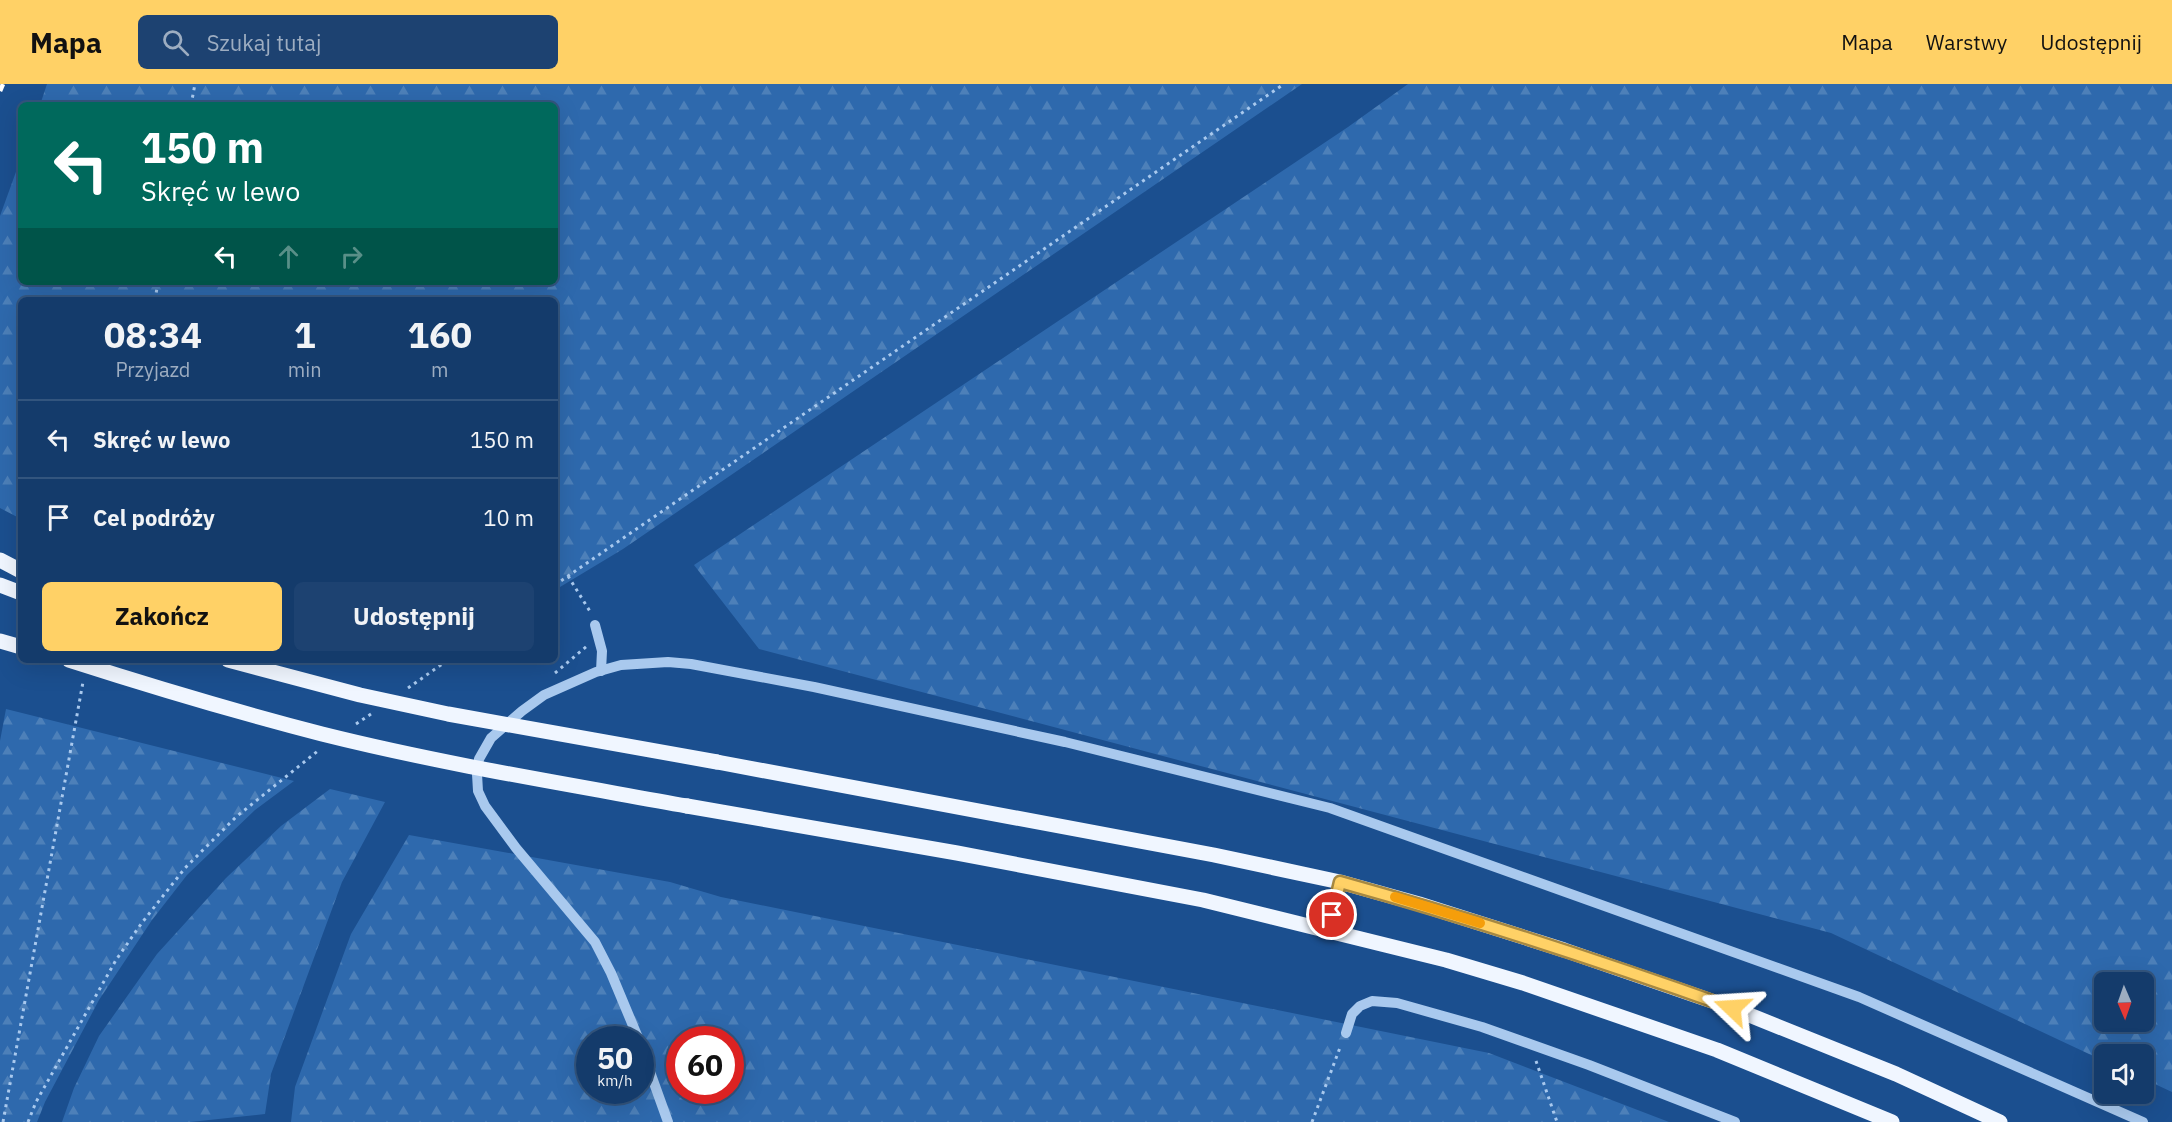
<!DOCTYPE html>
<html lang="pl">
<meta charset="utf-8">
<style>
:root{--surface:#143b6b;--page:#1d4271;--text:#f1f3f6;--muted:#9dadc1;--line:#33557e;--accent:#ffd166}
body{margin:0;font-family:"IBM Plex Sans",sans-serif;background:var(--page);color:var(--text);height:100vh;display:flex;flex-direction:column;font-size:22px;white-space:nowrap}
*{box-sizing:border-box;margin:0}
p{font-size:20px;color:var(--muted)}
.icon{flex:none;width:33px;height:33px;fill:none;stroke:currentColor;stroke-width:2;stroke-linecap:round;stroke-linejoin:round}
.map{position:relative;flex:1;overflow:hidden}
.drawer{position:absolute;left:18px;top:213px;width:540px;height:366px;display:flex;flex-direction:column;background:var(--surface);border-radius:9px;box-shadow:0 6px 24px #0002,0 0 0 2px var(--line)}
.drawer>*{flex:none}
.hud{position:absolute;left:18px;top:18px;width:540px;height:183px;border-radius:9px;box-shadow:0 6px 24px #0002,0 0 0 2px var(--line);background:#00695c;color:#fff;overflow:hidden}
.needle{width:39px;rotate:178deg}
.buttons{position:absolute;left:2094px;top:888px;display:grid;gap:12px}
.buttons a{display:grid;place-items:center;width:60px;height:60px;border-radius:9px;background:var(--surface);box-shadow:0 6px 24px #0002,0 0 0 2px var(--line);font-size:30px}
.speed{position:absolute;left:576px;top:942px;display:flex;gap:12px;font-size:30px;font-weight:700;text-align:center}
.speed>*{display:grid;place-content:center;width:78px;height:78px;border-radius:50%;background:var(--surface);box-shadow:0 6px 24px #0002,0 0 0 2px var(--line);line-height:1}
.speed small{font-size:15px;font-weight:400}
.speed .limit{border:9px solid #d22;background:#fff;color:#111}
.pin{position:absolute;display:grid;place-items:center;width:51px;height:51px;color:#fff;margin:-26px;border:3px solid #fff;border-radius:50%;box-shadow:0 2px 6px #0007}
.me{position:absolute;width:66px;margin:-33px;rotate:290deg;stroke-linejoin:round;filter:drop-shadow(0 0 4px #0008)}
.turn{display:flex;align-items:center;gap:21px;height:126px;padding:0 24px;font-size:27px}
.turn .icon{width:78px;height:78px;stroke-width:2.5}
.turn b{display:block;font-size:42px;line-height:51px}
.lanes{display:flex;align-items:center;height:57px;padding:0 24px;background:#0003;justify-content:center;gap:30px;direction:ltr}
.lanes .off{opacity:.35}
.eta{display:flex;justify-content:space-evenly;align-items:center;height:102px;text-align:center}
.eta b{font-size:36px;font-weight:700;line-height:42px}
.button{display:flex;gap:12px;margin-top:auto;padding:12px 24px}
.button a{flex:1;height:69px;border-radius:9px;background:var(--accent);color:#111;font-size:24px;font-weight:700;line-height:69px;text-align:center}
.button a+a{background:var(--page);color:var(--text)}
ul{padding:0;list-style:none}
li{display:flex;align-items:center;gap:18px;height:78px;padding:0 24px;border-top:2px solid var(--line)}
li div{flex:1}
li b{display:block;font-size:22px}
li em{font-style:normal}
header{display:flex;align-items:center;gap:36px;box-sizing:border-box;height:84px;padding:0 30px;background:var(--accent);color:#111}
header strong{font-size:28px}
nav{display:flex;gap:33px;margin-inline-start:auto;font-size:21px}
.search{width:420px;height:54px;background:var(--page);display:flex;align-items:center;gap:15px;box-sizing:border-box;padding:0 21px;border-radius:9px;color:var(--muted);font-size:22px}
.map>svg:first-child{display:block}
.forest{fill:url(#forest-firs);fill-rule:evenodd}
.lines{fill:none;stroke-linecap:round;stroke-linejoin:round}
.path{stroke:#a9c9ee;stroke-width:3;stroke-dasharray:3 4.5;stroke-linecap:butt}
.minor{stroke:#a9c9ee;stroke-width:10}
.major{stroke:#f0f6ff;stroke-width:15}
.rail{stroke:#fff;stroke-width:4.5;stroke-dasharray:10 4.5;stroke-linecap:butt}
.major-bridge{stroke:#f0f6ff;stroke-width:15}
.route-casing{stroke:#a68842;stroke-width:15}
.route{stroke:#ffd166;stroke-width:10}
.slow{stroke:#f59e0b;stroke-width:10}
</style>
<header>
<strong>Mapa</strong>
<div class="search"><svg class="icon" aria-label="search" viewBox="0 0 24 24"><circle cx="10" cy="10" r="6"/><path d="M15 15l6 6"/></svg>Szukaj tutaj</div>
<nav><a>Mapa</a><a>Warstwy</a><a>Udostępnij</a></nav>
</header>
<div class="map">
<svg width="2172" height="1038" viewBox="0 0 2172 1038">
<defs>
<pattern id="forest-firs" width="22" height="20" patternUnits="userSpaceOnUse" patternTransform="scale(1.5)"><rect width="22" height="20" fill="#2e69ad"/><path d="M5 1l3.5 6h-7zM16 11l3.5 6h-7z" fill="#4d80b9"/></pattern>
</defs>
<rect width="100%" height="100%" fill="#1b4f8f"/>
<g class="forest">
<polygon points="47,0 1302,0 623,465 555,506 555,216 21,216 21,435 0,424 0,132 21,74 21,198 555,198 555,21 40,21"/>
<path d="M1408 0H2172V1008L2144 995V970H2104V977L1831 849 759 565 694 481 1348 43ZM2104 898H2144V938H2104Z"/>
<polygon points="6,625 294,697 255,726 187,791 152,836 99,916 45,1018 37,1038 0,1038 0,657"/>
<polygon points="330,705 385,718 342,798 271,990 265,1030 190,1038 62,1038 74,1004 99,952 157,870 226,794 281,742"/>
<path d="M409 751 670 798 721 813 1489 969 1669 1038H291L295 1003 351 850ZM590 956H640V1006H590ZM680 956H730V1006H680Z"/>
</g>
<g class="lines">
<g class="path">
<polyline points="191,21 195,0"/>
<polyline points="155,216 158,198"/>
<polyline points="568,492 591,529"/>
<polyline points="555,501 1284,0"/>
<polyline points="555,589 587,562"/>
<polyline points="408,604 448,576"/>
<polyline points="356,640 371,630"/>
<polyline points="1536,977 1557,1038"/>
<polyline points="3,1038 83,598"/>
<polyline points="28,1038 36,1018 116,876 141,840 185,784 236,733 319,666"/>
<polyline points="1312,1038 1341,961"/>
</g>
<g class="minor">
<polyline points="595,541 602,567 601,587"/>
<polyline points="1328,847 1340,798"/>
<polyline points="1346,949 1352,930 1360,922 1372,917 1397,919 1482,943 1589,981 1735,1038"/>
<polyline points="639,956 611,889 595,858 516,764 485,722 478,707 477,690 479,675 491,654 522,627 544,611 596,588 621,581 668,578 691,580 814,603 1065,658 1330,724 1859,913 2143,1038"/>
<polyline points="640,960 668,1038"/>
</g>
<g class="major">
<polyline points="0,476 21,487"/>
<polyline points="0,501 21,509"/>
<polyline points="0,557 21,563"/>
<polyline points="717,678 1214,771 1340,798 1419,820 1564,866 1732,924 1896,990 2000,1038"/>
<polyline points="687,722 957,769 1203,816 1446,876 1523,899 1717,966 1892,1038"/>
</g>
<polyline class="rail" points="0,7 3,0"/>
<g class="major-bridge">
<path d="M69 576C153 603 237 628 322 650 442 680 566 700 687 722"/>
<polyline points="228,576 360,611 448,630 717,678"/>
</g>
</g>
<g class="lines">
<defs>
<path id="route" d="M1332 831 1340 798C1473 835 1603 878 1732 924"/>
</defs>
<use href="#route" class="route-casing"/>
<use href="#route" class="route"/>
<polyline class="slow" points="1395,813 1480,839"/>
</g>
</svg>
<div class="buttons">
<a><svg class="needle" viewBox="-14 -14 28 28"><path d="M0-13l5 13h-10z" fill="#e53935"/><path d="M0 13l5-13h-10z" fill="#9dadc1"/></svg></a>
<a><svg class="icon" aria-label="sound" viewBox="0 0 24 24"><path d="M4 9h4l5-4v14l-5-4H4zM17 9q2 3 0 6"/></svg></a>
</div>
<div class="speed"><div>50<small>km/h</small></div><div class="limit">60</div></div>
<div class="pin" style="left:1332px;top:831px;background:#d93025"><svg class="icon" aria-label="arrive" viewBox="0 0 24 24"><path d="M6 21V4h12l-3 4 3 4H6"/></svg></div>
<svg class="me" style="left:1732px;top:924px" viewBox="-20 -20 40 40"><path d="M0-17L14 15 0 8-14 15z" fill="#ffd166" stroke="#fff" stroke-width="4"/></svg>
<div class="hud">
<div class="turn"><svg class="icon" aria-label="left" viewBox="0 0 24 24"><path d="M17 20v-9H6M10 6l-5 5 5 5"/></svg><div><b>150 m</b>Skręć w lewo</div></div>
<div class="lanes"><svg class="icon" aria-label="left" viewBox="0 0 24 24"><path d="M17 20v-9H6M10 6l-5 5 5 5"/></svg><svg class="icon off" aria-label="ahead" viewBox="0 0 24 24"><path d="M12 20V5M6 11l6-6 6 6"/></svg><svg class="icon off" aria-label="right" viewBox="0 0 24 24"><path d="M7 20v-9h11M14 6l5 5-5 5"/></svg></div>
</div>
<section class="drawer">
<div class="eta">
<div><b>08:34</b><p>Przyjazd</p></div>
<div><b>1</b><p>min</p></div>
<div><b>160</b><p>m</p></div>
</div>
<ul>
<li><svg class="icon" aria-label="left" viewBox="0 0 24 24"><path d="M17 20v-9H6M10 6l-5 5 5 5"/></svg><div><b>Skręć w lewo</b></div><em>150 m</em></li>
<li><svg class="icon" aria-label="arrive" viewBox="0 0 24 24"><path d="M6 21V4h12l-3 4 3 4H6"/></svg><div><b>Cel podróży</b></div><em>10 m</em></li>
</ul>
<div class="button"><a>Zakończ</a><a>Udostępnij</a></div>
</section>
</div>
